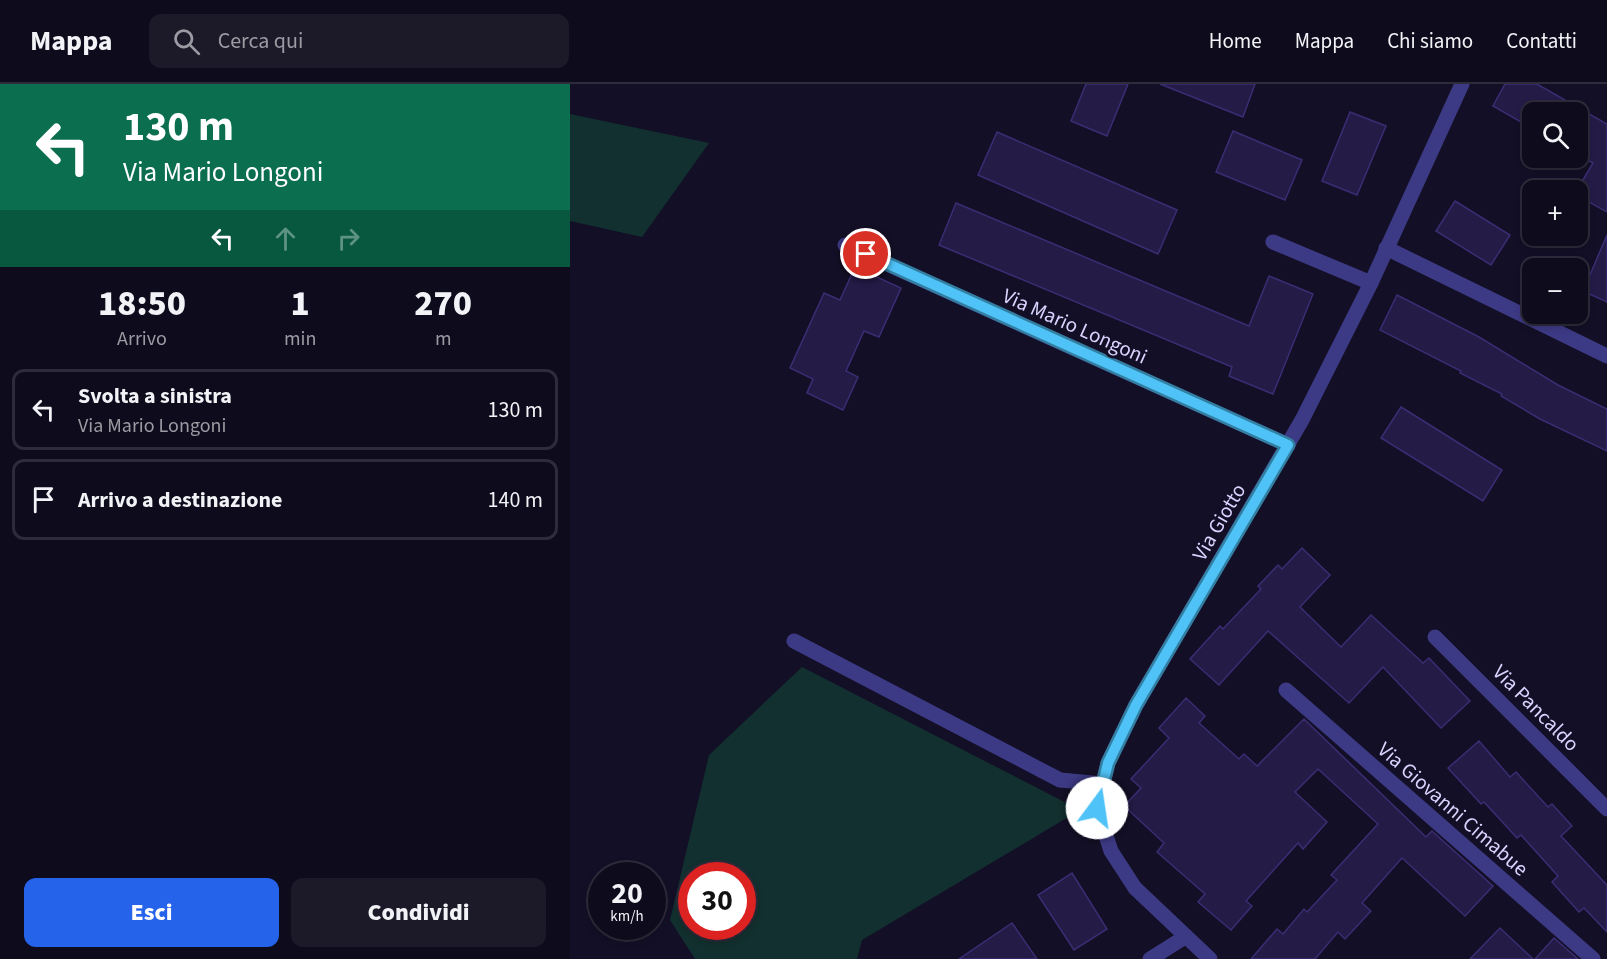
<!DOCTYPE html>
<html lang="it">
<meta charset="utf-8">
<style>
:root{--surface:#0e0b1c;--page:#1c1929;--text:#f1f3f6;--muted:#9b9ba3;--line:#2e2b3b;--accent:#2563eb}
body{margin:0;font-family:"Source Sans 3",sans-serif;background:var(--page);color:var(--text);height:100vh;display:flex;flex-direction:column;font-size:22px;white-space:nowrap}
*{box-sizing:border-box;margin:0}
p{font-size:20px;color:var(--muted)}
.icon{flex:none;width:33px;height:33px;fill:none;stroke:currentColor;stroke-width:2;stroke-linecap:round;stroke-linejoin:round}
.map{position:relative;flex:1;overflow:hidden}
.side{display:flex;flex-direction:column;background:var(--surface);width:570px}
.side>*{flex:none}
.hud{background:#0b6e4f;color:#fff;overflow:hidden}
.tools{position:absolute;left:952px;top:18px;display:grid;gap:12px}
.tools a{display:grid;place-items:center;width:66px;height:66px;border-radius:12px;background:var(--surface);box-shadow:0 3px 9px #0003,0 0 0 2px var(--line);font-size:30px}
.speed{position:absolute;left:18px;top:778px;display:flex;gap:12px;font-size:30px;font-weight:700;text-align:center}
.speed>*{display:grid;place-content:center;width:78px;height:78px;border-radius:50%;background:var(--surface);box-shadow:0 3px 9px #0003,0 0 0 2px var(--line);line-height:1}
.speed small{font-size:15px;font-weight:400}
.speed .limit{border:9px solid #d22;background:#fff;color:#111}
.pin{position:absolute;display:grid;place-items:center;width:51px;height:51px;color:#fff;margin:-26px;border:3px solid #fff;border-radius:50%;box-shadow:0 2px 6px #0007}
.me{position:absolute;width:66px;margin:-33px;rotate:14deg;stroke-linejoin:round;filter:drop-shadow(0 0 4px #0008)}
.turn{display:flex;align-items:center;gap:21px;height:126px;padding:0 24px;font-size:27px}
.turn .icon{width:78px;height:78px;stroke-width:2.5}
.turn b{display:block;font-size:42px;line-height:51px}
.lanes{display:flex;align-items:center;height:57px;padding:0 24px;background:#0003;justify-content:center;gap:30px;direction:ltr}
.lanes .off{opacity:.35}
.eta{display:flex;justify-content:space-evenly;align-items:center;height:102px;text-align:center}
.eta b{font-size:36px;font-weight:800;line-height:42px}
.action{display:flex;gap:12px;margin-top:auto;padding:12px 24px}
.action a{flex:1;height:69px;border-radius:12px;background:var(--accent);color:#fff;font-size:24px;font-weight:800;line-height:69px;text-align:center}
.action a+a{background:var(--page);color:var(--text)}
ul{padding:0;list-style:none}
li{display:flex;align-items:center;gap:18px;height:81px;margin:0 12px 9px;padding:0 12px;border:3px solid var(--line);border-radius:12px}
li div{flex:1}
li b{display:block;font-size:22px}
li em{font-style:normal}
header{display:flex;align-items:center;gap:36px;box-sizing:border-box;height:84px;padding:0 30px;background:var(--surface);border-bottom:2px solid var(--line)}
header strong{font-size:28px}
nav{display:flex;gap:33px;margin-inline-start:auto;font-size:21px}
.search{width:420px;height:54px;background:var(--page);display:flex;align-items:center;gap:15px;box-sizing:border-box;padding:0 21px;border-radius:12px;color:var(--muted);font-size:22px}
main{display:flex;flex:1;min-height:0}
.map>svg:first-child{display:block}
.green{fill:#12302f;fill-rule:evenodd}
.building{fill:#241b47;stroke:#3b2d73;stroke-width:1.5}
.lines{fill:none;stroke-linecap:round;stroke-linejoin:round}
.minor{stroke:#3d3a85;stroke-width:15}
.route-casing{stroke:#337fa1;stroke-width:15}
.route{stroke:#4fc3f7;stroke-width:10}
.labels{text-anchor:middle;stroke-width:6;stroke-linejoin:round;paint-order:stroke}
.street-label{font-size:21px;fill:#d9d4ff;stroke:#130f26}
</style>
<header>
<strong>Mappa</strong>
<div class="search"><svg class="icon" aria-label="search" viewBox="0 0 24 24"><circle cx="10" cy="10" r="6"/><path d="M15 15l6 6"/></svg>Cerca qui</div>
<nav><a>Home</a><a>Mappa</a><a>Chi siamo</a><a>Contatti</a></nav>
</header>
<main>
<section class="side">
<div class="hud">
<div class="turn"><svg class="icon" aria-label="left" viewBox="0 0 24 24"><path d="M17 20v-9H6M10 6l-5 5 5 5"/></svg><div><b>130 m</b>Via Mario Longoni</div></div>
<div class="lanes"><svg class="icon" aria-label="left" viewBox="0 0 24 24"><path d="M17 20v-9H6M10 6l-5 5 5 5"/></svg><svg class="icon off" aria-label="ahead" viewBox="0 0 24 24"><path d="M12 20V5M6 11l6-6 6 6"/></svg><svg class="icon off" aria-label="right" viewBox="0 0 24 24"><path d="M7 20v-9h11M14 6l5 5-5 5"/></svg></div>
</div>
<div class="eta">
<div><b>18:50</b><p>Arrivo</p></div>
<div><b>1</b><p>min</p></div>
<div><b>270</b><p>m</p></div>
</div>
<ul>
<li><svg class="icon" aria-label="left" viewBox="0 0 24 24"><path d="M17 20v-9H6M10 6l-5 5 5 5"/></svg><div><b>Svolta a sinistra</b><p>Via Mario Longoni</p></div><em>130 m</em></li>
<li><svg class="icon" aria-label="arrive" viewBox="0 0 24 24"><path d="M6 21V4h12l-3 4 3 4H6"/></svg><div><b>Arrivo a destinazione</b></div><em>140 m</em></li>
</ul>
<div class="action"><a>Esci</a><a>Condividi</a></div>
</section>
<div class="map">
<svg width="1037" height="875" viewBox="0 0 1037 875">
<rect width="100%" height="100%" fill="#130f26"/>
<g class="green">
<polygon points="0,30 139,59 72,153 0,137"/>
<path d="M232 583 510 726 292 856 287 875H125L100 836 139 671ZM122 792H172V843H122Z"/>
</g>
<g class="building">
<polygon points="516,0 558,0 537,52 501,37"/>
<polygon points="590,0 685,0 673,33"/>
<polygon points="935,0 967,0 1037,40 1037,128 1008,112 1007,106 1023,79 1008,71 1008,28 963,28 963,45 923,22"/>
<polygon points="780,28 816,42 787,111 752,97"/>
<polygon points="663,47 732,76 715,116 646,88"/>
<polygon points="427,48 607,126 588,170 408,91"/>
<polygon points="885,117 940,151 921,181 866,147"/>
<polygon points="386,119 679,242 699,192 743,210 703,310 659,292 662,283 369,161"/>
<polygon points="1037,151 1037,218 1013,207"/>
<polygon points="285,183 331,204 309,253 294,247 276,287 288,293 273,326 237,309 243,295 220,284 254,209 270,216"/>
<polygon points="827,211 909,253 988,301 1037,325 1037,367 970,335 931,312 932,310 890,289 891,287 810,246"/>
<polygon points="831,323 932,386 913,417 811,354"/>
<polygon points="732,464 760,491 730,523 771,563 801,531 853,579 859,574 900,617 871,644 813,583 779,619 698,547 649,601 620,575 650,542 653,545 691,505 688,502 708,481 712,485"/>
<polygon points="616,614 635,632 629,639 669,675 674,670 687,682 734,635 856,753 862,747 923,802 895,832 832,774 792,819 801,827 775,855 768,848 745,875 681,875 707,845 713,850 734,825 737,828 767,796 761,791 808,740 748,685 725,708 757,738 733,765 728,759 676,817 682,822 661,846 628,818 635,810 587,768 594,759 554,722 571,704 561,695 599,654 589,644"/>
<polygon points="909,657 940,693 946,688 978,723 982,720 1002,742 991,752 1037,801 1037,848 1014,824 1009,828 982,798 988,792 951,751 947,754 914,718 911,720 878,684"/>
<polygon points="502,789 537,845 504,866 468,811"/>
<polygon points="442,839 467,875 389,875"/>
<polygon points="930,844 963,875 900,875"/>
<polygon points="984,854 1008,875 965,875"/>
</g>
<g class="lines">
<g class="minor">
<polyline points="703,158 801,199"/>
<polyline points="275,161 718,361"/>
<polyline points="816,164 1037,272"/>
<polyline points="865,553 1037,725"/>
<polyline points="224,557 490,696 533,700"/>
<polyline points="716,606 1023,875"/>
<polyline points="580,875 615,853"/>
<polyline points="640,875 565,804 541,767 527,724 538,679 566,621 732,336 801,199 892,0"/>
</g>
</g>
<g class="lines">
<defs>
<polyline id="route" points="296,170 718,361 566,621 538,679 527,724"/>
</defs>
<use href="#route" class="route-casing"/>
<use href="#route" class="route"/>
</g>
<g class="labels">
<g class="street-label">
<text transform="translate(505 242) rotate(24)" y="7">Via Mario Longoni</text>
<text transform="translate(649 438) rotate(-60)" y="7">Via Giotto</text>
<text transform="translate(966 624) rotate(45)" y="7">Via Pancaldo</text>
<text transform="translate(883 725) rotate(41)" y="7">Via Giovanni Cimabue</text>
</g>
</g>
</svg>
<div class="tools">
<a><svg class="icon" aria-label="search" viewBox="0 0 24 24"><circle cx="10" cy="10" r="6"/><path d="M15 15l6 6"/></svg></a>
<a>+</a>
<a>−</a>
</div>
<div class="speed"><div>20<small>km/h</small></div><div class="limit">30</div></div>
<div class="pin" style="left:296px;top:170px;background:#d93025"><svg class="icon" aria-label="arrive" viewBox="0 0 24 24"><path d="M6 21V4h12l-3 4 3 4H6"/></svg></div>
<svg class="me" style="left:527px;top:724px" viewBox="-20 -20 40 40"><circle r="19" fill="#fff"/><path d="M0-13L10 11 0 6-10 11z" fill="#4fc3f7"/></svg>
</div>
</main>
